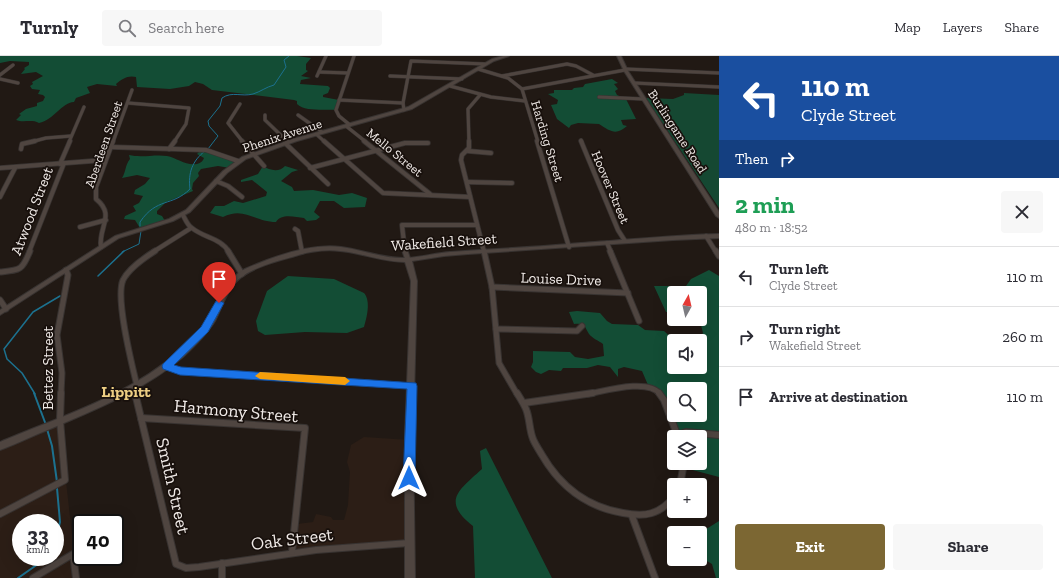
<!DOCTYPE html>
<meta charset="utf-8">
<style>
:root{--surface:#fff;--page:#f7f7f7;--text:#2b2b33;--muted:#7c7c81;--line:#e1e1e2;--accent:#7c6733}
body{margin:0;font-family:"Zilla Slab",serif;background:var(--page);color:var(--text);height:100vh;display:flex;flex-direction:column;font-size:15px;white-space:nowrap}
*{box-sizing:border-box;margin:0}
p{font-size:13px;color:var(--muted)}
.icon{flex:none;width:22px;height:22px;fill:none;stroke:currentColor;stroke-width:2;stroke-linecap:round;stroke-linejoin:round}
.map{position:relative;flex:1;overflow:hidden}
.details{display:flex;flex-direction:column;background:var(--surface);width:340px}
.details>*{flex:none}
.hud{background:#1a4fa0;color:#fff;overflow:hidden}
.needle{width:26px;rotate:8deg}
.controls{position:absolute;left:667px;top:230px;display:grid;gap:8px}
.controls a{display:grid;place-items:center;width:40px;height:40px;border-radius:4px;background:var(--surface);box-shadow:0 4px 16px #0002;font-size:20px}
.speed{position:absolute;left:12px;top:458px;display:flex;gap:8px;font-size:20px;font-weight:700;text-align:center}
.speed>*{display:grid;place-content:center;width:52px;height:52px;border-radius:50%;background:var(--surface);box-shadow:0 4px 16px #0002;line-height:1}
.speed small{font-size:10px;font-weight:400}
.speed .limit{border:2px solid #111;border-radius:6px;background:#fff;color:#111}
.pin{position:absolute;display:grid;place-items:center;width:34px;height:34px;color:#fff;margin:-41px -17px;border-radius:50% 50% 50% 0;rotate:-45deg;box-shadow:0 0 4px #0007}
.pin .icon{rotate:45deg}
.me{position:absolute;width:44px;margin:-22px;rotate:0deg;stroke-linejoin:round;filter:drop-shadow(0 0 3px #0008)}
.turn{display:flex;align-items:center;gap:14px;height:84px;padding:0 16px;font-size:18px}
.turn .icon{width:52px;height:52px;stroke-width:2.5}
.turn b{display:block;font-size:28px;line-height:34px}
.then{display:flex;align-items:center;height:38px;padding:0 16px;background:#0003;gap:8px;font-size:15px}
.round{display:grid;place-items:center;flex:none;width:42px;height:42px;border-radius:4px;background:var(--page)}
.summary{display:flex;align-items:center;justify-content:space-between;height:68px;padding:0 16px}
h1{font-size:24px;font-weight:700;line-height:30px;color:#1e9e55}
.action{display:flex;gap:8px;margin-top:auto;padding:8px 16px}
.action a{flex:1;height:46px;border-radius:4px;background:var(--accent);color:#fff;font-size:16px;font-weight:700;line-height:46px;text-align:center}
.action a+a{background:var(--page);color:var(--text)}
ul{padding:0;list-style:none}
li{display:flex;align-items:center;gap:12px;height:60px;padding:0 16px;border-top:1px solid var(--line)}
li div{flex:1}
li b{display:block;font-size:15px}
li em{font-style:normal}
header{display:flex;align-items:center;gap:24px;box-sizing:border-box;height:56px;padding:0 20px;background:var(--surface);border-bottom:1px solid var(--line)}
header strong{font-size:19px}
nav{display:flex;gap:22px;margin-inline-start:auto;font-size:14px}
.search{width:280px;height:36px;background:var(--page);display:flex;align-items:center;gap:10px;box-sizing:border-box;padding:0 14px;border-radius:4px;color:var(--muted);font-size:15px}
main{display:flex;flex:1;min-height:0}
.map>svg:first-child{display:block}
.built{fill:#2c1e16;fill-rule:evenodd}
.green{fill:#154832}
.forest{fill:#134d35;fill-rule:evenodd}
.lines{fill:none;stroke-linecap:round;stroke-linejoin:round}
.stream-far2{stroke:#1c718f;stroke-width:1}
.stream-far1{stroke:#1c718f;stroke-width:1.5}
.stream{stroke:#1c718f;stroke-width:2}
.street-far3-casing{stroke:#383331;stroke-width:4}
.street-far2-casing{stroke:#383331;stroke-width:5.5}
.street-far1-casing{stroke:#383331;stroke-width:7}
.street-casing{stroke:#383331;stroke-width:8}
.secondary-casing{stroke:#383331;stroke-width:2}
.street-far3{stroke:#4f4540;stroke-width:3}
.street-far2{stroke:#4f4540;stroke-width:4}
.street-far1{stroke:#4f4540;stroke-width:5}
.street{stroke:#4f4540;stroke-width:6}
.secondary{fill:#4f4540;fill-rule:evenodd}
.route{fill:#1a73e8;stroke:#114b97}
.slow{fill:#f59e0b}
.labels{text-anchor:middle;stroke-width:3.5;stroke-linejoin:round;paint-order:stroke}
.far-street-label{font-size:13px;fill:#f1ebe8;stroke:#18100c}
.street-label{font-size:15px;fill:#f1ebe8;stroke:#18100c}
.neighbourhood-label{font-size:16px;font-weight:bold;fill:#edce83;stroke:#18100c}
.near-street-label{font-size:18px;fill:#f1ebe8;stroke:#18100c}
</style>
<header>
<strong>Turnly</strong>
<div class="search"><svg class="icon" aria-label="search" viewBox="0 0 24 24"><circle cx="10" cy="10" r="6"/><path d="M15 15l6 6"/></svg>Search here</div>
<nav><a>Map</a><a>Layers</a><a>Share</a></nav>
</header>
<main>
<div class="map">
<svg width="719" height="522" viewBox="0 0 719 522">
<rect width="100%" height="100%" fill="#211914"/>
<g class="built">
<path d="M59 364 77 522H0V390ZM21 467H55V501H21Z"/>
<polygon points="364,381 409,384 409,486 293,494 297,468 313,466 316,458 331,461 333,464 344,464 348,449 350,416 347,406 351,389"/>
</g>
<polygon class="green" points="684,37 719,39 719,152 646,42 673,43 684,39"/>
<g class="forest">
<path d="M0 0H297L311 2 306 8V14L308 15 301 20 311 22 301 24 300 28 328 30 330 32 328 37 323 39V41L339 44 336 54C325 53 305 56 297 48V45L294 44 212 34 203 28 195 26 189 30 170 33 137 31 136 21C128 19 122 23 116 28L117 30 97 28 87 31 90 37 76 42 74 46C61 47 54 64 39 67 32 63 23 67 16 64L21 59 19 58 26 53 37 50V47L43 45 45 41 43 39 38 38 40 34 32 33 30 30 33 28 32 26 43 20 36 16 21 18 25 13 24 12 29 9V6L10 5 0 7Z"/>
<path d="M612 23 618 27 614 28 618 33 615 35 617 39 626 43 636 63 621 64 623 69 627 70C616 80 610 75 599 68L578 67 571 69 569 72 557 63 551 49 557 48 558 44 548 38 554 37V34H572L574 32 583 31 585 28Z"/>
<path d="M201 94 238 104 230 112 218 110 201 113 198 117 199 120 193 127 192 133 193 135 166 146 157 155V158L162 160 165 165 140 172 135 164 124 163 125 160 136 155 133 150 139 147 143 140 134 138 135 134 145 128 150 122 137 119 122 122C126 116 125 109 130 103L129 99C142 102 155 98 167 100 177 102 186 110 197 108 201 107 203 105 204 102L197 98Z"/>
<path d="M263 110C270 115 280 116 285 110L298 114 308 111 292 116 281 125 292 131 294 135 313 134 339 139 352 137 367 142 365 151 344 152 334 145H320L314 156 320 161 316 164 307 165 304 162C295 161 281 157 276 166 255 166 244 150 223 161L210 157 215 150H224L234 145 243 147 266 140 267 136 252 124 241 126V124L258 118Z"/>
<path d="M709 214 719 220V421L685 412 684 407H700V381H678L665 346 648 329 642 315 624 311 618 313V321L610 311 598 309 587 312H563L561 315 549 314 541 318 536 316 531 311 533 306V295L570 296 575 301 588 303 604 300 603 288C599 285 592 282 589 278 584 270 586 267 574 268L569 256 577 255 600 257 607 265 612 268 638 269 645 274 664 275 675 285 674 311H700V285H697L703 277 701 269 694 263H700V237H674V256H666L654 230H686L691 223ZM674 333H700V359H674Z"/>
<path d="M288 220 334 223 364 237C371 245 367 261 364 271L347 277 305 276 265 279 258 275 256 265 267 235Z"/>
<path d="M486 392 552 522H475L473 470C441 445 459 434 482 413L480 395Z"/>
<polygon points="719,465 719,522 716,522 712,508 700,501 700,477"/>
</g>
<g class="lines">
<g class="stream-far2">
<path d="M208 93 218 80 209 70 208 65 220 50 222 42C232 35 242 41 253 38 260 36 266 31 274 29L286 11 284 4 289 0"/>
<path d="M140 170V166C157 141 172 151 190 133 188 117 192 105 205 95"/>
<polyline points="122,196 139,188 141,175"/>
</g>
<g class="stream-far1">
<polyline points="98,220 124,195"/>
<polyline points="35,338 22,317 7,303 4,293 33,256 60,240"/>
</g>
<g class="stream">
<polyline points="34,337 46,369"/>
<polyline points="47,373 52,390 57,426"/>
<polyline points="55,487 60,466 57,432"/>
<polyline points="18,522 48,501"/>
</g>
<defs>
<g id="street-far3">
<polyline points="478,13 508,22 522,33 538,86"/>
<polyline points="625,13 719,17"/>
<polyline points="319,16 348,17"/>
<polyline points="0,19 13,9"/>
<polyline points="317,20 326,0"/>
<polyline points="390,20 462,23"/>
<polyline points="502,20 567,8 576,10 593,19"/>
<polyline points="0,23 18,27"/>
<polyline points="634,27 719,31"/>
<polyline points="450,30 491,41 525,45"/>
<polyline points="522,33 625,14"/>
<polyline points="599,41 644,43"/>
<polyline points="339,44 403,47"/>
<polyline points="128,47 189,52 186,68 174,86"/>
<polyline points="240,48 228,67 243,86"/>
<polyline points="404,54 403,47 411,5 485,8"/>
<polyline points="265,59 265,64 288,86"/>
<polyline points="298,59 322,76"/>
<polyline points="350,69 339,60 336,54 354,0"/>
<polyline points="346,70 366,86"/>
<polyline points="316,78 325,86"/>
<polyline points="581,84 582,86"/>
<polyline points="31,86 46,82 71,80"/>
<polyline points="69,86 84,51"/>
<polyline points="113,86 132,34"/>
<polyline points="469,86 468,53 480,39"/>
</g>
<g id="street-far2">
<polyline points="242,85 264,110"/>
<polyline points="287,85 288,86"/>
<polyline points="324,85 383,137 470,141"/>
<polyline points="364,85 430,138"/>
<polyline points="469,85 469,92 462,99 461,104 484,196"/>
<polyline points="537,85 569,191"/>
<polyline points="581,85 618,174 625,185"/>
<polyline points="285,87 328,128"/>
<polyline points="110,91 206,94 238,105"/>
<polyline points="21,93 22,88 35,85"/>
<polyline points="169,93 175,85"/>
<polyline points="468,95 491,97"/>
<polyline points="60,108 70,85"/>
<polyline points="0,112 105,104"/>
<polyline points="310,112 405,87 428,87"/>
<polyline points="216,125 228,130 242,141"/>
<polyline points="467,126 512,127"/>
<polyline points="0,141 15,112"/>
<path d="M183 159C185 163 188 170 192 172 204 182 221 182 229 196"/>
<polyline points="80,171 106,164"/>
<polyline points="295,173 298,175 302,196"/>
<polyline points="706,180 716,196"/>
<polyline points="607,187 611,196"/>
<path d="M101 191C98 171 116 159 96 143V131L113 85"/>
<polyline points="29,196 64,107"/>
<polyline points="153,196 191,172"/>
<polyline points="405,196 402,169 476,169"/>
</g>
<g id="street-far1">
<polyline points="228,195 242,218"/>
<polyline points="405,195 408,204"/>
<polyline points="484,195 492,231 499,307 517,338"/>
<polyline points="610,195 639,265"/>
<polyline points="716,195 719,200"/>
<path d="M0 216C20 214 22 215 30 195"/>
<polyline points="492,231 628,237"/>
<polyline points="0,244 6,253"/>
<polyline points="496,273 577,275 582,270"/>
<polyline points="167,310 181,315 412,330"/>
<path d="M137 330C132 309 115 242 123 224 129 212 144 202 155 195"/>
<polyline points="134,332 136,338"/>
<polyline points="61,338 62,317 57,279 68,219 66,214"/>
<path d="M588 338C605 335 648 322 660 338"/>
</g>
<g id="street">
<polyline points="135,337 176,508 186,512 199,511 316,494 409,487"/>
<path d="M517 337C520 342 524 348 526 353 530 363 529 373 533 383 535 388 539 394 542 399 560 430 587 451 623 457 645 461 659 459 674 441"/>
<polyline points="659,337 664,344 678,381"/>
<polyline points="524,347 593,337"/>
<polyline points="141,362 305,372 292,496"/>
<polyline points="678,379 686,376 719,379"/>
<polyline points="680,429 684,407"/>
<polyline points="0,458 65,424 60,364 61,337"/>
<polyline points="632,460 655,522"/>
<polyline points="222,507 222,522"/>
<polyline points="33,522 73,498 76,522"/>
</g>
<g id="secondary">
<polygon points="503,0 509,0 494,5 412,53 297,85 246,103 227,117 190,156 173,165 119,182 0,259 0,254 115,180 169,163 186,154 223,115 242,101 293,83 408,51 492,3"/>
<polygon points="617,0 621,0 628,15 719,156 719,162 716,160 624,15"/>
<path d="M719 178V182L673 184 468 198 444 200 412 205 417 225 413 380 415 522H405V380L411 225 405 206C383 206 362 197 340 195 324 193 307 196 292 201 274 206 247 213 235 227 225 238 222 252 215 265 207 278 195 290 183 301 144 334 97 353 50 373 34 379 17 388 0 394V386C61 360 129 340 179 295 190 286 202 276 209 263 220 245 224 224 245 213 272 201 311 187 341 191 363 194 384 203 407 202 422 201 436 197 450 196 494 193 537 191 581 187 627 184 673 179 719 178Z"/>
</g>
</defs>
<use href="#street-far3" class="street-far3-casing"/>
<use href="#street-far2" class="street-far2-casing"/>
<use href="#street-far1" class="street-far1-casing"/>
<use href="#street" class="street-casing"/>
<use href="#secondary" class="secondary-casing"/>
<use href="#street-far3" class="street-far3"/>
<use href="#street-far2" class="street-far2"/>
<use href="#street-far1" class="street-far1"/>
<use href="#street" class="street"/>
<use href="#secondary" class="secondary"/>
</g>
<polygon class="route" points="219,244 224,247 208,276 174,309 181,311 416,327 417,330 415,422 413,426 409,428 405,426 403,422 407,333 180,319 163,313 162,310 163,308 201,271 216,245"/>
<polygon class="slow" points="260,316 345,321 350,325 345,329 260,323 255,320"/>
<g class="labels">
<g class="far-street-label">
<text transform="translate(678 75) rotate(57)" y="5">Burlingame Road</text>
<text transform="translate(282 79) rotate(-18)" y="5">Phenix Avenue</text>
<text transform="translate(548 85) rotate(73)" y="5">Harding Street</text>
<text transform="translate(103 88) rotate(-71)" y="5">Aberdeen Street</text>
<text transform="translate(395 96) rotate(39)" y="5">Mello Street</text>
<text transform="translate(611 131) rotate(67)" y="5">Hoover Street</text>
</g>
<g class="street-label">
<text transform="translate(32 155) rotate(-69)" y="5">Atwood Street</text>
<text transform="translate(444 186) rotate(-4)" y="5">Wakefield Street</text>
<text transform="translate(561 223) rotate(2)" y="5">Louise Drive</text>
<text transform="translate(48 312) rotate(-90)" y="5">Bettez Street</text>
</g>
<g class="neighbourhood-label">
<text x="126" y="341">Lippitt</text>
</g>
<g class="near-street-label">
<text transform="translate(236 355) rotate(5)" y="6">Harmony Street</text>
<text transform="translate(173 430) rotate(77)" y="6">Smith Street</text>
<text transform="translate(292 483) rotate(-7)" y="6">Oak Street</text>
</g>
</g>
</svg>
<div class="controls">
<a><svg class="needle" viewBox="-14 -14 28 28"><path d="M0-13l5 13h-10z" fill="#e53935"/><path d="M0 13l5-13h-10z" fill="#7c7c81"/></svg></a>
<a><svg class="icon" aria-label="sound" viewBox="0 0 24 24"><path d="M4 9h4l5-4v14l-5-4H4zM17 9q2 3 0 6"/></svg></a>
<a><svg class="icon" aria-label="search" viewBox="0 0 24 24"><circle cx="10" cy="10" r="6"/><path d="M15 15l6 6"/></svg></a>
<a><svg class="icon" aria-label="layers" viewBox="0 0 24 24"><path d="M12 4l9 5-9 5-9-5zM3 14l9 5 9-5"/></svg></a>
<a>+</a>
<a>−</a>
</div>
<div class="speed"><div>33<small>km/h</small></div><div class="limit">40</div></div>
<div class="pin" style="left:219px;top:247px;background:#d93025"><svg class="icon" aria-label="arrive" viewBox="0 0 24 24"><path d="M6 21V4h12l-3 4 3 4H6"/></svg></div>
<svg class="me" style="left:409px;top:422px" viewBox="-20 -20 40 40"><path d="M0-17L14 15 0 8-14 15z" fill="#1a73e8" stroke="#fff" stroke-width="4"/></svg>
</div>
<section class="details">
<div class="hud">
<div class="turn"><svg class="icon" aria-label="left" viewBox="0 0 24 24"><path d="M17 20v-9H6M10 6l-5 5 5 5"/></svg><div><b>110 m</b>Clyde Street</div></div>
<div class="then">Then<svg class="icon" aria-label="right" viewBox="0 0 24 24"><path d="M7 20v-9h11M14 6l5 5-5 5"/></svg></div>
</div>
<div class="summary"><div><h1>2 min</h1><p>480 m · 18:52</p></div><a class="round"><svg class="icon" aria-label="close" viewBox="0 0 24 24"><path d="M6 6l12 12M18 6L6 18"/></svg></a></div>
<ul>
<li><svg class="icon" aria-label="left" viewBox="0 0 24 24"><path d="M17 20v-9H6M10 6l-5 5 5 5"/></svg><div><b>Turn left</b><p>Clyde Street</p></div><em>110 m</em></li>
<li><svg class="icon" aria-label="right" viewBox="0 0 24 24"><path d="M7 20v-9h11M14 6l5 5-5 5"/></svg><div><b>Turn right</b><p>Wakefield Street</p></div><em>260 m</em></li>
<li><svg class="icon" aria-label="arrive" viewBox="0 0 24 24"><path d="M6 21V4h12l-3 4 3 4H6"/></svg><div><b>Arrive at destination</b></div><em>110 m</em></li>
</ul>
<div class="action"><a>Exit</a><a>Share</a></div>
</section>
</main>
